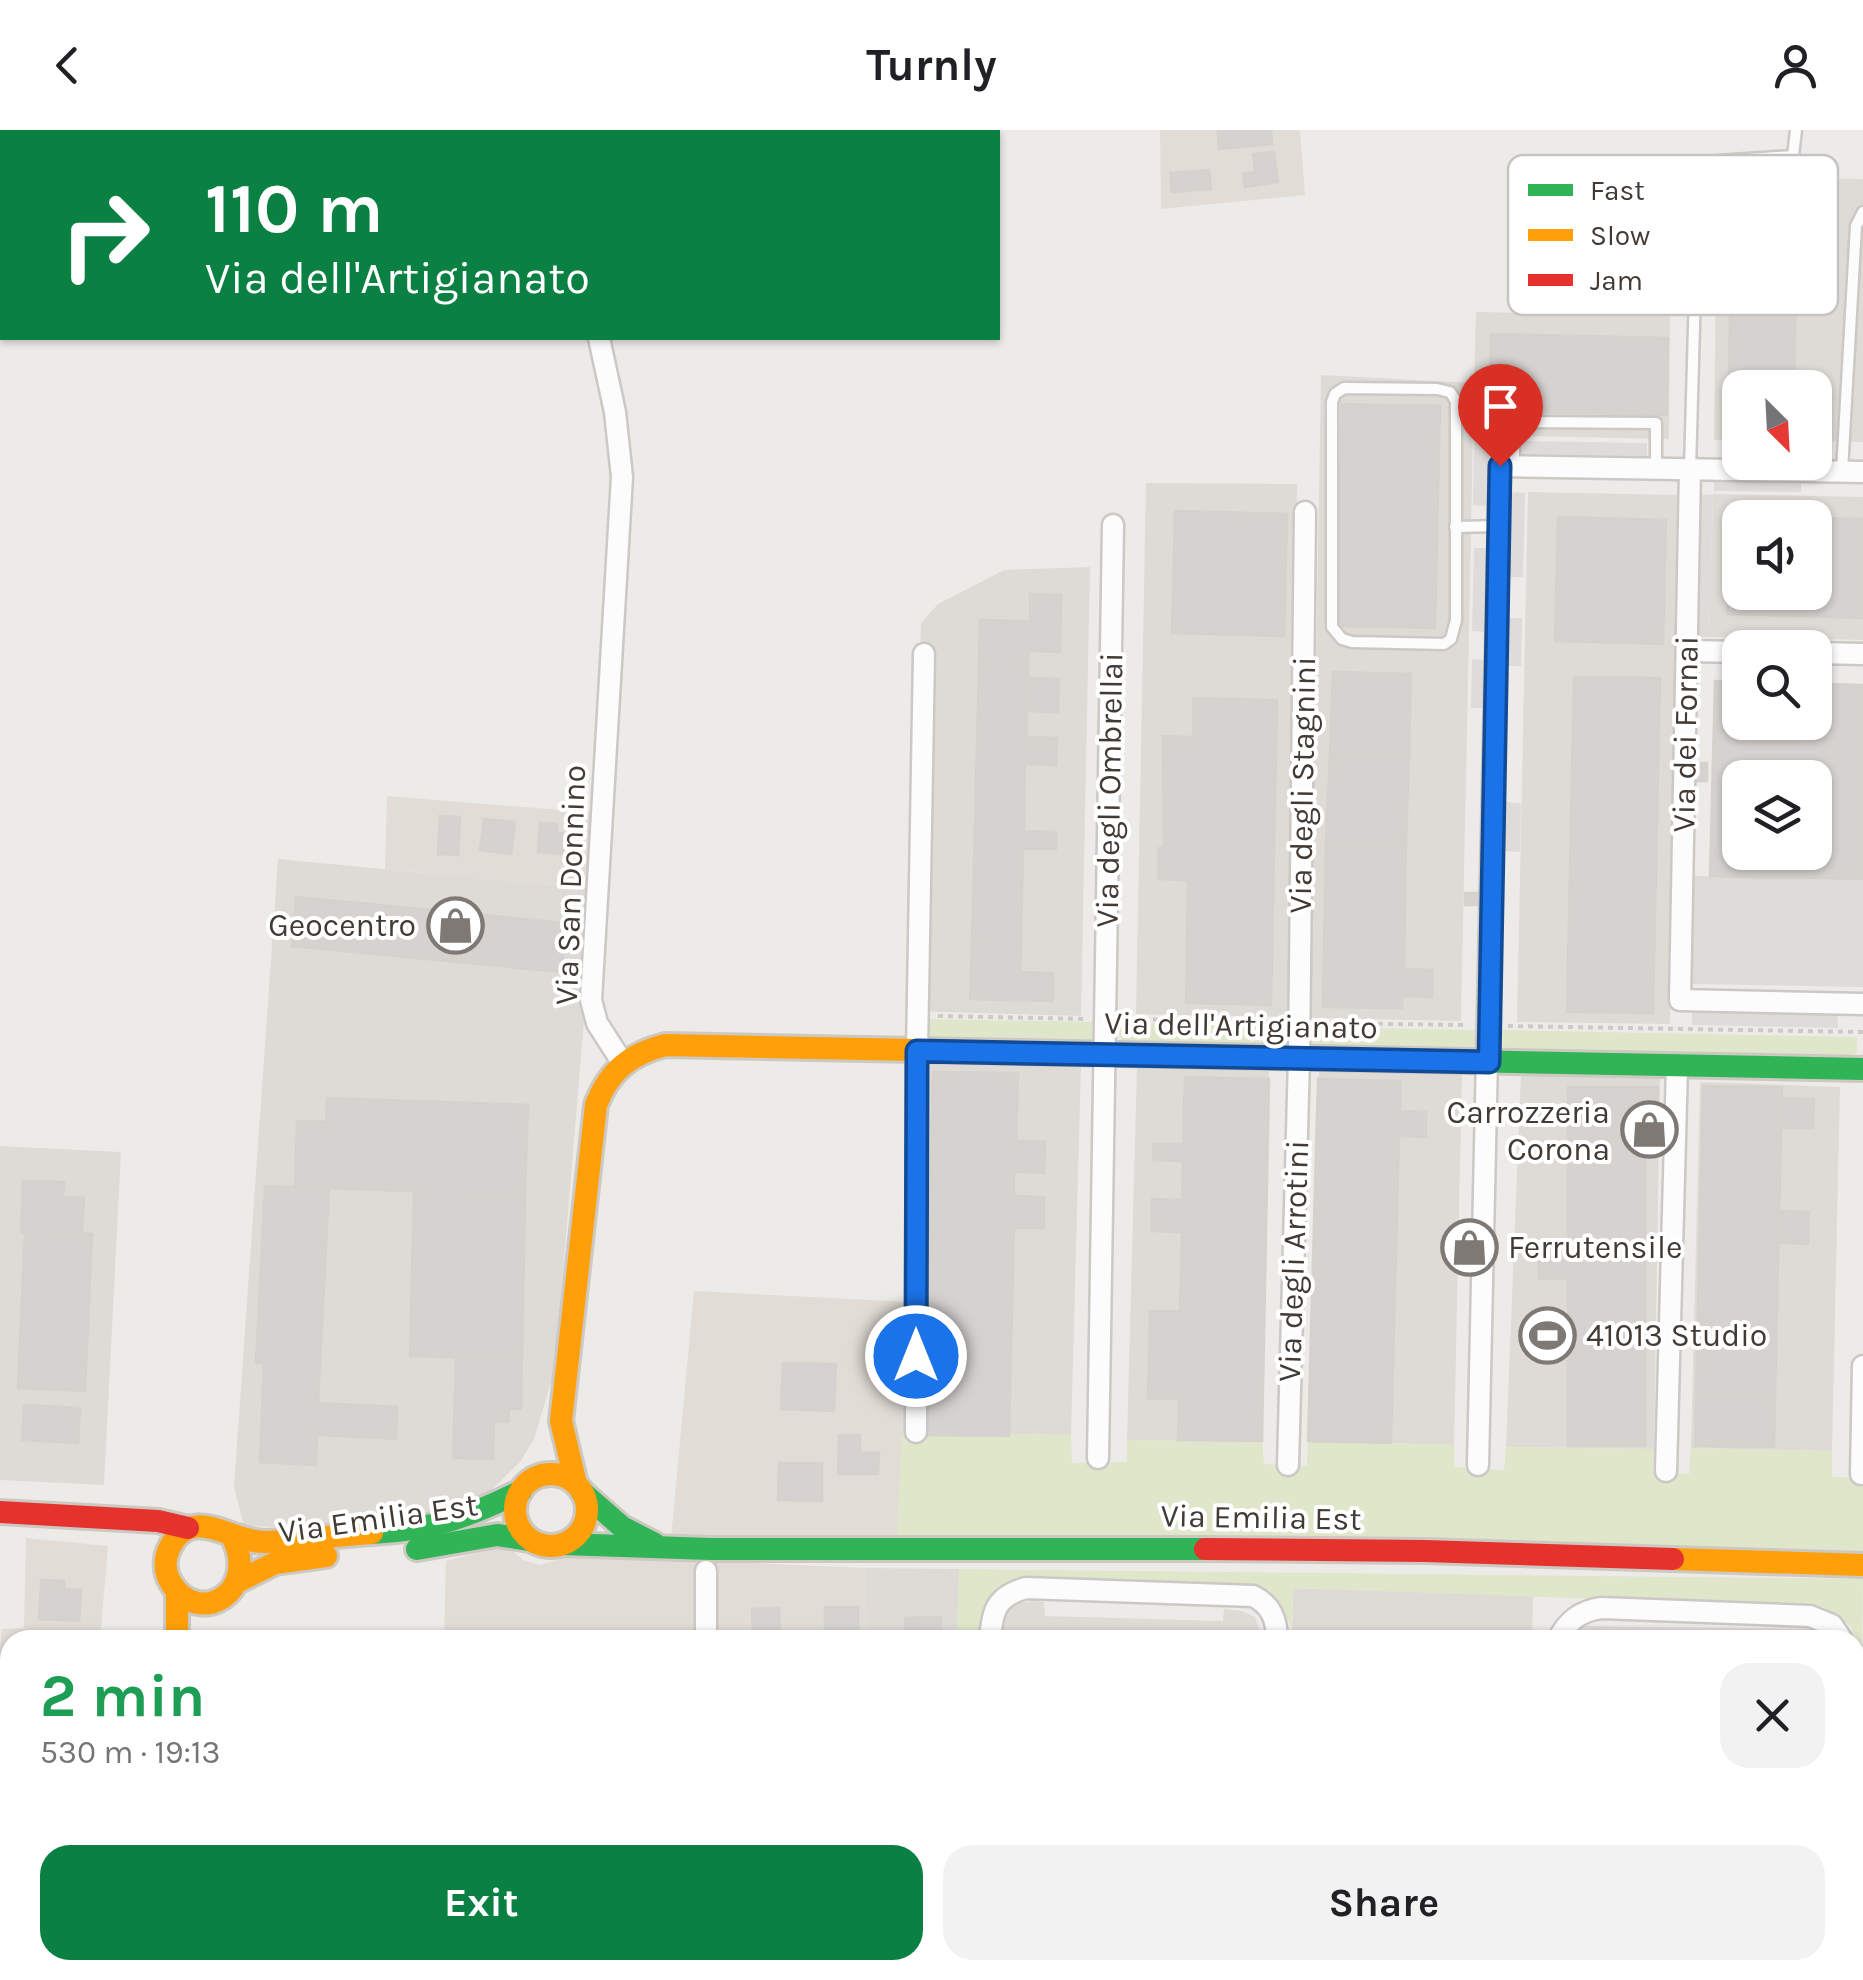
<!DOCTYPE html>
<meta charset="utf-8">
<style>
:root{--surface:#fff;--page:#f2f2f2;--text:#202124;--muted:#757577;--accent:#0b8043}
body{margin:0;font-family:Karla,sans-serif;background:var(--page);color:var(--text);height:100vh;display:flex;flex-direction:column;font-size:38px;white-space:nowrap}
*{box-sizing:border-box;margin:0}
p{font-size:32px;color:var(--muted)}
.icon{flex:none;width:55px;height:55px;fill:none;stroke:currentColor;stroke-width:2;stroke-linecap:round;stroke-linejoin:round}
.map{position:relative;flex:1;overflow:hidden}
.panel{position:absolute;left:0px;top:1500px;width:1865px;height:350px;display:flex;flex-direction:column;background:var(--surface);border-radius:30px 30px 0 0;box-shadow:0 2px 8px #0004}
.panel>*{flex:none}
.guide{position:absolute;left:0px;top:0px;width:1000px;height:210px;box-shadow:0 2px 8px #0004;background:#0b8043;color:#fff;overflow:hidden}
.needle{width:65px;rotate:156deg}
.controls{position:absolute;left:1722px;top:240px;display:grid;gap:20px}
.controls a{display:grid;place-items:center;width:110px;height:110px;border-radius:20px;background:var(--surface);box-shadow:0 2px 8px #0004;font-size:50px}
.pin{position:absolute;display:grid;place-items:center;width:85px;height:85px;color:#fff;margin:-102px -42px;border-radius:50% 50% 50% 0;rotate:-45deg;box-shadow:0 0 10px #0007}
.pin .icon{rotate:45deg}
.me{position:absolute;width:110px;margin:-55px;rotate:0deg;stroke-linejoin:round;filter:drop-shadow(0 0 8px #0008)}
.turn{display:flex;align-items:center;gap:35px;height:210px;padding:0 40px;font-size:45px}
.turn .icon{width:130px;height:130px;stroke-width:2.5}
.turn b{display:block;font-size:70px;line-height:85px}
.round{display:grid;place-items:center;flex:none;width:105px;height:105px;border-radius:30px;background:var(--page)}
.summary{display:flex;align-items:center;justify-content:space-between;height:170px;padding:0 40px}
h1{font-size:60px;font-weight:700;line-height:75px;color:#1e9e55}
.primary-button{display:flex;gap:20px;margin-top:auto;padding:20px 40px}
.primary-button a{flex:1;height:115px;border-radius:30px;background:var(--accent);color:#fff;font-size:40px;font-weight:700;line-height:115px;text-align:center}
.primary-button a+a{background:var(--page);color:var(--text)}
header{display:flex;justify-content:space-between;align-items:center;height:130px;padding:0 40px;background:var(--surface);font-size:45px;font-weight:700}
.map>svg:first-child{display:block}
.residential{fill:#e1dcd5}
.commercial{fill:#ece1d8}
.industrial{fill:#dedbd7;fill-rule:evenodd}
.green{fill:#dfe6ca}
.parking{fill:#dedcd9}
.building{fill:#d5d2cf;stroke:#d5d2ce;stroke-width:2.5}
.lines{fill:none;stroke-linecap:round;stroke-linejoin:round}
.lane-casing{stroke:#cbc8c5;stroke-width:15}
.street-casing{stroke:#cbc8c5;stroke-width:25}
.fast-casing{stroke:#cdc8c1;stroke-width:28}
.slow-casing{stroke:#cdc8c1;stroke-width:28}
.jam-casing{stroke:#cdc8c1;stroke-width:28}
.path{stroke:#ccc9c6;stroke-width:4;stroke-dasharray:5 5;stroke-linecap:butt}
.lane{stroke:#fcfcfc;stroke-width:10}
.street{stroke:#fcfcfc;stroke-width:20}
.fast{stroke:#30b455;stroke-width:22}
.slow{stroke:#ff9f0a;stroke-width:22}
.jam{stroke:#e5322d;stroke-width:22}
.route-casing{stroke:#114b97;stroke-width:25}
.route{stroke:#1a73e8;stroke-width:18}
.labels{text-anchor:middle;stroke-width:8;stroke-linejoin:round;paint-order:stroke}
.street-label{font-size:32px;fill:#423b35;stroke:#fff}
.poi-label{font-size:32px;fill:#423b35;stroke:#fff;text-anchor:end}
.key{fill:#fff;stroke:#c6c4c2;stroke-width:2.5}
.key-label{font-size:28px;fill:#423b35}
</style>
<header><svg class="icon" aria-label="back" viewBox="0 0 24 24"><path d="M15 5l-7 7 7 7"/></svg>Turnly<svg class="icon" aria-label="person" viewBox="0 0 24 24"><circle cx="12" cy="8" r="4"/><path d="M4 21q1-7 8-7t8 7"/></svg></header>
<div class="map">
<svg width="1863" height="1850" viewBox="0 0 1863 1850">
<rect width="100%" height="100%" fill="#edebe8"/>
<g class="residential">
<polygon points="402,0 851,0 852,1 402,2"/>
<polygon points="1160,0 1300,0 1305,65 1161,79"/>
<polygon points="387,666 598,683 595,759 385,739"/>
<polygon points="694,1161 908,1172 897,1406 671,1408"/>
<polygon points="26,1408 108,1416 100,1510 10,1510 10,1650 0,1648 0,1518 2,1499 24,1498"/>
<polygon points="503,1416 512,1420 523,1430 539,1435 574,1425 865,1438 867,1510 444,1510 446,1431"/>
<rect x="527" y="1840" width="165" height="10"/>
</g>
<polygon class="commercial" points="1862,1476 1863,1850 1849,1850 1849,1840 1855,1840 1855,1696"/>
<g class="industrial">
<polygon points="1717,47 1863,49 1863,312 1815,311 1815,258 1740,258 1740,310 1714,310"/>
<polygon points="1476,182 1670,186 1669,309 1473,305 1461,891 1310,888 1321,245 1474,253"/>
<polygon points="1146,353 1297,354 1290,887 1136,884"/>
<polygon points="1528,362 1680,365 1670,894 1517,892"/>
<path d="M1713 364 1863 367V510L1709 507ZM1740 388H1815V462H1740Z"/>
<polygon points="1090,437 1081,886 913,881 921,493 938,474 1004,440"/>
<polygon points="278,729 595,759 555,1239 534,1309 520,1332 483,1368 453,1382 347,1399 244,1396 234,1357"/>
<polygon points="912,932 1081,935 1071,1305 902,1302"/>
<polygon points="1137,936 1269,939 1262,1311 1127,1310"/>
<polygon points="1319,939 1462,942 1454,1315 1308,1311"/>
<polygon points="1521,943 1660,946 1654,1319 1506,1317"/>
<polygon points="1700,952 1840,957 1832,1321 1691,1318"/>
<polygon points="0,1016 121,1022 104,1355 0,1350"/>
<polygon points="865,1438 959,1439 957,1510 867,1510"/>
<polygon points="1293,1458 1533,1465 1532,1510 1292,1510"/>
<polygon points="1032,1471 1044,1472 1045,1486 1223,1491 1224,1479 1242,1481 1255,1487 1263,1510 1002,1510 1005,1486 1009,1480 1019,1473"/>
<polygon points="1586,1496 1818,1499 1828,1510 1575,1510 1576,1500"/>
<rect x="716" y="1840" width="236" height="10"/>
<polygon points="1010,1840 1253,1840 1252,1850 1010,1850"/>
<rect x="1280" y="1840" width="244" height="10"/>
<polygon points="1580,1840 1826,1840 1825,1850 1580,1850"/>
</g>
<g class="green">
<polygon points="925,889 1096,892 1096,912 925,909"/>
<polygon points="1120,892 1290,897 1287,915 1123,913 1119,905"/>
<polygon points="1309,897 1477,900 1477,920 1312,916"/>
<polygon points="1501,900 1857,907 1857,922 1852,927 1502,919"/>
<polygon points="902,1302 1071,1305 1072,1333 1127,1332 1127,1310 1262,1311 1264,1334 1307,1336 1308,1311 1454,1315 1454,1337 1504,1340 1506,1317 1654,1319 1653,1342 1689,1344 1691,1318 1832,1321 1832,1347 1863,1348 1863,1423 897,1406"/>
<path d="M959 1439 1863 1449 1862 1524 1851 1496 1823 1477 1293 1458 1292 1498C1281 1478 1273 1464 1250 1455L1029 1446C987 1452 982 1472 978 1510H957Z"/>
</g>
<g class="parking">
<polygon points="1474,306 1490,306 1489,376 1473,375"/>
<polygon points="1522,311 1647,313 1647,326 1522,324"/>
<polygon points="1714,347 1801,349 1801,362 1714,361"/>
<polygon points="1511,362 1525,363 1523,447 1509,447"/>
<polygon points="1713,364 1709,507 1696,507 1701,365"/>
<polygon points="1474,418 1488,418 1486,502 1472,501"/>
<polygon points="1509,488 1522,488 1521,536 1508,536"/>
<polygon points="1472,529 1486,530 1485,578 1471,578"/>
<polygon points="1505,672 1521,673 1520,722 1504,721"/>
<polygon points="1694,746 1863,749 1863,857 1692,854"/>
<polygon points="1692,882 1838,884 1838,898 1692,895"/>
</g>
<g class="building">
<polygon points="1218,0 1271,0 1272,14 1219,19"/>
<polygon points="1274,22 1278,52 1245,57 1243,44 1255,42 1253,24"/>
<polygon points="1209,40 1211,59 1172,62 1170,43"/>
<polygon points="1732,91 1797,92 1794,258 1740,258 1740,286 1728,286"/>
<polygon points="1491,204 1668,208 1667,285 1489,281"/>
<polygon points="1342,274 1440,276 1435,498 1337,496"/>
<polygon points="1175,381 1287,384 1284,506 1172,503"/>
<polygon points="1729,386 1796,388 1740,388 1740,462 1815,462 1815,388 1863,389 1863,488 1727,484"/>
<polygon points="1558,387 1666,390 1663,514 1555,511"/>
<polygon points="1030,464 1061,465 1060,522 1028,521 1028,535 979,534 980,490 1030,491"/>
<polygon points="979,534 1028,535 1026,616 1057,617 1056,635 1025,634 1024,701 1056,702 1056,719 1023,719 1021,814 972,813"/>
<polygon points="1333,542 1411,544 1409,625 1330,623"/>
<polygon points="1574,547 1660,548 1653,883 1567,882"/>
<polygon points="1027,548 1059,549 1058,582 1027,581"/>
<polygon points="1715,551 1740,552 1740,592 1772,592 1770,648 1740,648 1740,722 1768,722 1768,748 1710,746"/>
<polygon points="1815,554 1827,554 1821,748 1768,748 1768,722 1815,722 1815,648 1770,648 1772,592 1815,592"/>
<polygon points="1827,554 1863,555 1863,749 1821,748"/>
<polygon points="1193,568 1277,570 1271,875 1186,873 1188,750 1159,749 1159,718 1164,718 1163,606 1193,607"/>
<polygon points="1026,607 1057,608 1057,617 1026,616"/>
<polygon points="1330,623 1409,625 1406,712 1326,711"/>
<rect x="1696" y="633" width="11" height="18"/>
<polygon points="440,686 460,687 458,725 438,724"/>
<polygon points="484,689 515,692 511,724 480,720"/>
<polygon points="540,693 557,694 557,703 571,704 570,725 538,722"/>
<polygon points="1326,711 1406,712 1404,839 1433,840 1432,867 1402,866 1402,878 1323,877"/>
<rect x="1465" y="763" width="14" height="12"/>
<polygon points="296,767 566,793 561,842 292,816"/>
<polygon points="972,813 1021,814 1020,842 1053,843 1053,871 970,869"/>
<polygon points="933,942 1018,943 1016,1011 1045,1011 1044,1043 1014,1042 1014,1066 1044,1067 1044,1098 1014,1098 1009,1306 926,1305"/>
<polygon points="1185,947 1269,949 1262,1311 1178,1310 1179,1269 1148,1269 1150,1181 1180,1181 1182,1102 1152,1101 1152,1069 1182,1070 1183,1031 1153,1030 1153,1014 1183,1014"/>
<polygon points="1318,949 1400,951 1400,981 1426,982 1426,1007 1399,1006 1391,1313 1308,1311"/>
<polygon points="1703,956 1782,957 1775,1268 1696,1266"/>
<polygon points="1568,957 1658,957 1658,1008 1568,1009"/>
<polygon points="327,968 528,975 525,1065 295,1057 297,991 326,992"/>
<polygon points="1782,968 1814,969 1813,998 1781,998"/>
<polygon points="1645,1008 1645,1316 1568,1316 1568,1009"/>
<polygon points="23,1051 64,1052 63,1067 84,1068 82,1104 21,1102"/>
<polygon points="265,1056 329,1058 318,1273 397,1277 396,1309 317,1305 316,1335 260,1332 264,1233 256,1233"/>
<polygon points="414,1061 525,1065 522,1229 410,1226"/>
<polygon points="1779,1081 1809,1082 1808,1114 1778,1113"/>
<polygon points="25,1102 92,1104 85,1261 18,1258"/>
<rect x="1539" y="1119" width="29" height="30"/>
<rect x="1539" y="1191" width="29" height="27"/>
<polygon points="456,1227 522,1229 521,1279 509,1279 508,1292 494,1292 493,1329 453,1328"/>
<polygon points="783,1233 836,1234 834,1281 781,1279"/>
<polygon points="1696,1266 1775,1268 1774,1317 1695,1316"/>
<polygon points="24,1275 80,1278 78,1313 22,1310"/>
<polygon points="839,1305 860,1305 860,1323 879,1323 878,1344 838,1344"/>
<polygon points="779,1333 822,1333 822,1371 778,1370"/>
<polygon points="41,1450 64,1451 64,1459 41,1458"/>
<polygon points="41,1458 81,1460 79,1491 39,1489"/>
<rect x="825" y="1477" width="33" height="33"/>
<polygon points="779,1478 780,1505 753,1506 752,1479"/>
<polygon points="941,1487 941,1507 949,1507 950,1510 905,1510 905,1488"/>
<polygon points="1114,1505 1237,1509 1237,1510 1114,1510"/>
<polygon points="1090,1840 1216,1840 1215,1850 1090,1850"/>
<rect x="1310" y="1840" width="125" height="10"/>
<polygon points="1665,1840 1790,1840 1789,1850 1664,1850"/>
</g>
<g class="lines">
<defs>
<g id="lane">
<polyline points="748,2 785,0"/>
<polygon points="1344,258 1437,259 1450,262 1456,271 1456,490 1451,509 1444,514 1352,512 1342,509 1332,497 1332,272 1335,264"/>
<polyline points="1514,336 1514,292 1656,293 1656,338"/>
<polyline points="1690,339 1698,53 1709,35 1718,31 1793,26 1796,0"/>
<polyline points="1842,341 1856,96 1863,82"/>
<polyline points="1455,397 1497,396"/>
</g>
<g id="street">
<polyline points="596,0 596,2"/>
<polyline points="599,208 615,282 622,347 591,870 597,893 622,932"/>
<polyline points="1690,339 1680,870 1863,874"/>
<polyline points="1687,521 1740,522"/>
<polyline points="1815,523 1863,524"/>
<polyline points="916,1302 917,921 924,524"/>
<polyline points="1098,1328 1113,395"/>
<polyline points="1288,1335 1299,928 1305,382"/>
<polyline points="1478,1335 1500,336 1863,342"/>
<polyline points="1666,1341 1677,935"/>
<polyline points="1861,1344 1863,1236"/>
<polyline points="706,1441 706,1510"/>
<path d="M990 1510C992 1481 996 1466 1026 1458L1253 1466C1271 1475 1277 1489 1277 1510"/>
<path d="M1558 1510C1567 1491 1580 1481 1601 1478L1810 1486 1832 1495 1842 1510"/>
<polyline points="708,1840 708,1850"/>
<polyline points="979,1850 980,1840"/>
<polyline points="1265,1850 1265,1840"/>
<polyline points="1547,1850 1547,1840"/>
<polyline points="1837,1850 1837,1840"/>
</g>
<g id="fast">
<polyline points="1019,922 1863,939"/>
<polyline points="582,1362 622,1397 655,1414"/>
<path d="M372 1403C431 1400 469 1387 521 1361"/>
<polyline points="563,1414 710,1419 1205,1419"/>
<polyline points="417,1419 497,1405 530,1410"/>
<polyline points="88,1850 90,1840"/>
</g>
<g id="slow">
<circle cx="551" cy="1380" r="36"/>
<path d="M576 1354 561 1291 596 975C609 941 630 924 665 915L1019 922"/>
<path d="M232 1406C261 1463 198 1498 171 1453 164 1442 164 1428 170 1417 192 1373 232 1413 265 1412 301 1411 336 1405 372 1403"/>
<polyline points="1673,1429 1863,1435"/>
<polyline points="239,1451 275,1433 326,1426"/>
<polyline points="177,1462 177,1510"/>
</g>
<g id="jam">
<polyline points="0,1382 158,1391 188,1398"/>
<polyline points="1205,1419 1425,1421 1673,1429"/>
</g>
</defs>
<use href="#lane" class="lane-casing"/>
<use href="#street" class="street-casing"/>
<use href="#fast" class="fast-casing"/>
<use href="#slow" class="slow-casing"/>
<use href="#jam" class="jam-casing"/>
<g class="path">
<polyline points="938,886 1088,889"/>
<polyline points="1123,889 1283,892"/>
<polyline points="1318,893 1468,895"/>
<polyline points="1508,896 1863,902"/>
</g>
<use href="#lane" class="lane"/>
<use href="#street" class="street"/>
<use href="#fast" class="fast"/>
<use href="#slow" class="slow"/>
<use href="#jam" class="jam"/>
</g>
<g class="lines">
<defs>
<polyline id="route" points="916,1226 917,921 1489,932 1500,336"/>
</defs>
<use href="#route" class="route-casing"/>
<use href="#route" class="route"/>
</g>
<defs>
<symbol id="shop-ring" viewBox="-11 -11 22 22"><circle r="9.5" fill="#fff" stroke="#7e7974" stroke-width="1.5"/><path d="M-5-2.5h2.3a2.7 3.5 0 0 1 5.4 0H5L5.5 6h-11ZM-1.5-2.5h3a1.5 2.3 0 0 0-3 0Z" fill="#7e7974"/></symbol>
<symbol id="stadium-ring" viewBox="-11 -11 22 22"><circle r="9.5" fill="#fff" stroke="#7e7974" stroke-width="1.5"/><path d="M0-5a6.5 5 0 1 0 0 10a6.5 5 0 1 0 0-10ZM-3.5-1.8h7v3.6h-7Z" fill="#7e7974"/></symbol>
</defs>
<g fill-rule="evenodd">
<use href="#shop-ring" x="424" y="764" width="63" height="63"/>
<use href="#shop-ring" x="1618" y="968" width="63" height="63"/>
<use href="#shop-ring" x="1438" y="1086" width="63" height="63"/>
<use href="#stadium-ring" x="1516" y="1174" width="63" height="63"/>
</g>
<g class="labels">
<g class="street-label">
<text transform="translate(1685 604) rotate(-89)" y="11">Via dei Fornai</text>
<text transform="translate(1302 655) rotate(-89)" y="11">Via degli Stagnini</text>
<text transform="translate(1109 660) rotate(-89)" y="11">Via degli Ombrellai</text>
<text transform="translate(570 755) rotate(-88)" y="11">Via San Donnino</text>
<text transform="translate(1241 895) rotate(1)" y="11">Via dell'Artigianato</text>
<text transform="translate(1293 1131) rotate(-88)" y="11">Via degli Arrotini</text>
<text transform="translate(1261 1387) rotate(1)" y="11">Via Emilia Est</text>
<text transform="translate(378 1388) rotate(-8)" y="11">Via Emilia Est</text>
</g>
<g class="poi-label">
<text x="416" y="806">Geocentro</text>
<text x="1610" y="993">Carrozzeria<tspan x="1610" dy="37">Corona</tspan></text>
<text x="1508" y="1128" text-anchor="start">Ferrutensile</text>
<text x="1586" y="1216" text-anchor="start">41013 Studio</text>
</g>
</g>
<rect x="1508" y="25" width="330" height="160" rx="15" class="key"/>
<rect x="1528" y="54" width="45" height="12" fill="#30b455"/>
<rect x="1528" y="99" width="45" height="12" fill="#ff9f0a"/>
<rect x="1528" y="144" width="45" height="12" fill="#e5322d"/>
<g class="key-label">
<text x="1590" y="70">Fast</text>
<text x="1590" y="115">Slow</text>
<text x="1590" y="160">Jam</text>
</g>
</svg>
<div class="controls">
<a><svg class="needle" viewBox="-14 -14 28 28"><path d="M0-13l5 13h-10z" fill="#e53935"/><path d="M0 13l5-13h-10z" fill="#757577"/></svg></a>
<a><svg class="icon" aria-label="sound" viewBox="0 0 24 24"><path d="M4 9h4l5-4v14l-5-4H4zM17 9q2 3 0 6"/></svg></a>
<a><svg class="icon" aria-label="search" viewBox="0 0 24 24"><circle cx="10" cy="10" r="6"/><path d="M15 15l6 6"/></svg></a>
<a><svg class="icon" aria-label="layers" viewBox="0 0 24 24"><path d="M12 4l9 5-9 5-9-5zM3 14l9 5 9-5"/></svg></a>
</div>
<div class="pin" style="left:1500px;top:336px;background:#d93025"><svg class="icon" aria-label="arrive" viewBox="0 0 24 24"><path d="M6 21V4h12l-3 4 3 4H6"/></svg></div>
<svg class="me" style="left:916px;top:1226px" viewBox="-20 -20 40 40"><circle r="17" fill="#1a73e8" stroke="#fff" stroke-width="3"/><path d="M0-11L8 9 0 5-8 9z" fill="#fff"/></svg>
<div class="guide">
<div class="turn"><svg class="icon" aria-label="right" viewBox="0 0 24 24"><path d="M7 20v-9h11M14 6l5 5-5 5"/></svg><div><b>110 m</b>Via dell'Artigianato</div></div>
</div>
<section class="panel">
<div class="summary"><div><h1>2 min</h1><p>530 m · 19:13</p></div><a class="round"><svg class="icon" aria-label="close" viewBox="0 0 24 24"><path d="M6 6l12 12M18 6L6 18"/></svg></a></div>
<div class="primary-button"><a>Exit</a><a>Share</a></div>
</section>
</div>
